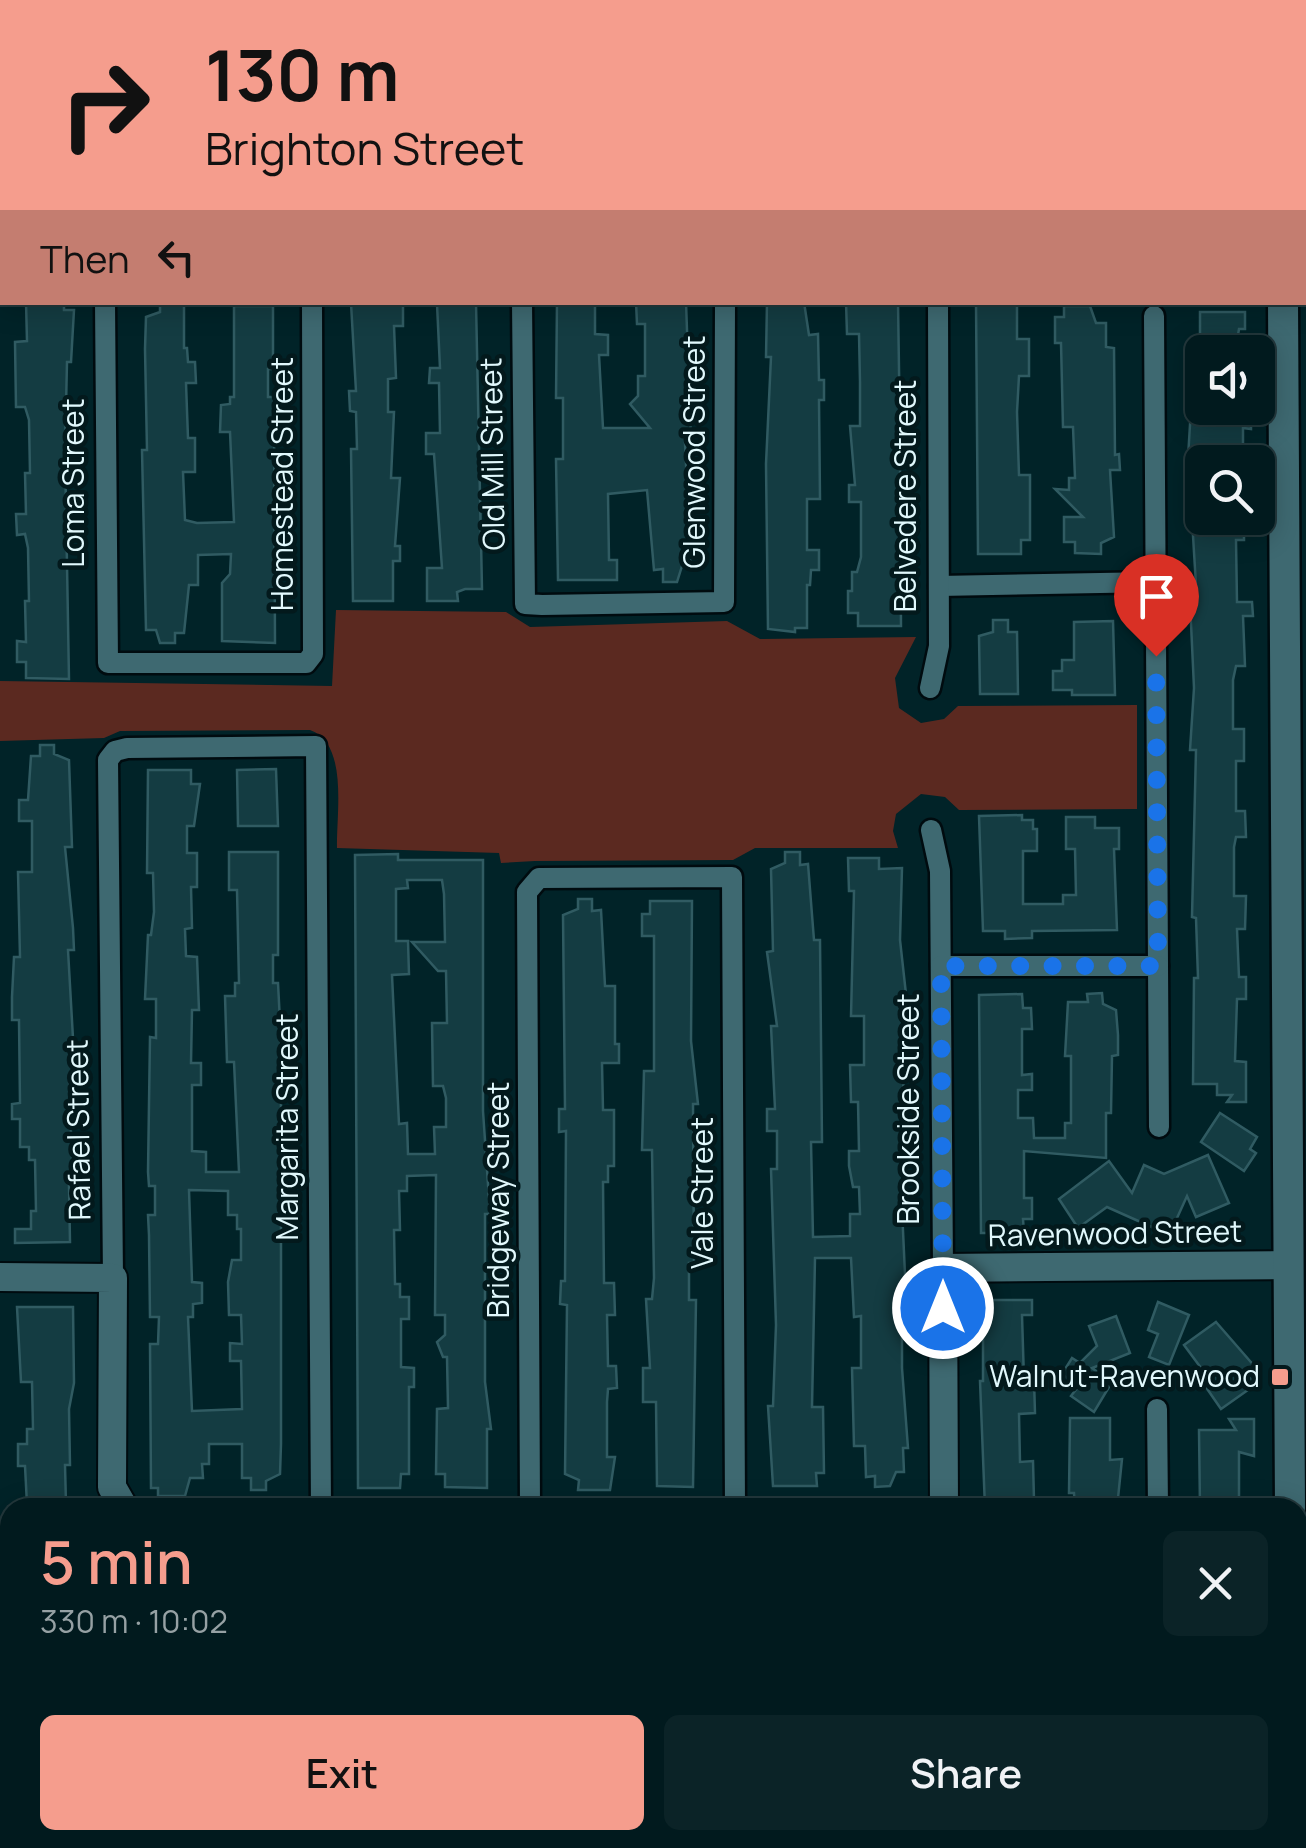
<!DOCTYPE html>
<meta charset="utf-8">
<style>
:root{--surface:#011a1e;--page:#0b2327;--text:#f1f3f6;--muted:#96a1a4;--line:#23383c;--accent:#f59d8d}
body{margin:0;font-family:Manrope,sans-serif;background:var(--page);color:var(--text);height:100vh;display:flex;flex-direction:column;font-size:38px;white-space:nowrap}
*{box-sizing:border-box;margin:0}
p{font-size:32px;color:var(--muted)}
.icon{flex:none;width:55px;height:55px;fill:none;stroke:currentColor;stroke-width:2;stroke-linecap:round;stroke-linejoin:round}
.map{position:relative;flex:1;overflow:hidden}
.panel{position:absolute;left:0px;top:1498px;width:1308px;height:352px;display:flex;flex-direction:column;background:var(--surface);border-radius:30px 30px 0 0;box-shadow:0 5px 25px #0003,0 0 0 2px var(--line)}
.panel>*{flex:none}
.hud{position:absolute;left:0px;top:0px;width:1308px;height:305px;box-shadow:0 5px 25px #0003,0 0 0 2px var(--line);background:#f59d8d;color:#111;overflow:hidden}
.controls{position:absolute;left:1185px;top:335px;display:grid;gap:20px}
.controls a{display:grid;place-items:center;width:90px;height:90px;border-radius:15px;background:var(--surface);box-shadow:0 5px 25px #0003,0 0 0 2px var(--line);font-size:50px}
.pin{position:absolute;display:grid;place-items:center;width:85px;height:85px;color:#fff;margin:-102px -42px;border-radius:50% 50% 50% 0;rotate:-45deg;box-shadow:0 0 10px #0007}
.pin .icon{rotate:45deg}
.me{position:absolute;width:110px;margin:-55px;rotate:0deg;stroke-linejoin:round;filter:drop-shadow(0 0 8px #0008)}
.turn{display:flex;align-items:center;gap:35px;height:210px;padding:0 40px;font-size:45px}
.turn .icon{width:130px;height:130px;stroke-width:2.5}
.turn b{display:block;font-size:70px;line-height:85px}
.then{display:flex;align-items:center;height:95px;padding:0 40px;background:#0003;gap:20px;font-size:38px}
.round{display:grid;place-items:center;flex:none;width:105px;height:105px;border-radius:15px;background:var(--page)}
.head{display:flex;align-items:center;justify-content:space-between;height:170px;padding:0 40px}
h1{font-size:60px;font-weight:600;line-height:75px;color:var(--accent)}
.action{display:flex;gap:20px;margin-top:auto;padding:20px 40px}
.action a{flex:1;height:115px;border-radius:15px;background:var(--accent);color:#111;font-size:40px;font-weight:600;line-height:115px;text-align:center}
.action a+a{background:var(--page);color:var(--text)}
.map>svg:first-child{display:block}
.green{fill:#5b2920}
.building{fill:#143c42;stroke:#305b62;stroke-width:2.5;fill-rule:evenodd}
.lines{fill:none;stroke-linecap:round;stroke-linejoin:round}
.minor-casing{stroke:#000b0f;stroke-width:25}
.tertiary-casing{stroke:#000b0f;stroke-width:32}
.secondary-casing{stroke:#000b0f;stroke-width:35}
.minor{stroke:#3e6971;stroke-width:20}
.tertiary{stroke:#3e6971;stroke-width:28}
.secondary{stroke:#3e6971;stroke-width:30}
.route{stroke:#1a73e8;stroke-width:18;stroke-dasharray:0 32.4}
.poi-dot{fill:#f59d8d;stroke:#03191c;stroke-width:4}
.labels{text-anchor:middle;stroke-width:9;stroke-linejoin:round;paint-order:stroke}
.street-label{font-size:30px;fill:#e1f8fc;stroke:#03191c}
.poi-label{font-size:30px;fill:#e1f8fc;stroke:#03191c;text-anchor:end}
</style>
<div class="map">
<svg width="1306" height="1848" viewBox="0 0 1306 1848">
<rect width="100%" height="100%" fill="#012328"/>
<path class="green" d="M336 610 506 612 530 627 727 621 760 639 916 637 895 678 899 708 921 723 944 719 958 706 1137 705V809L959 810 945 797 921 794 896 814 893 831 898 848H755L733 860 535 861 501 863 499 853 337 848C336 814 349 744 310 730L120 731 104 738 0 741V681L332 686Z"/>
<g class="building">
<polygon points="26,302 64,302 64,310 74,310 71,362 67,362 65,450 69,679 26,678 26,662 17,662 17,641 26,642 25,601 29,601 28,548 25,534 17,535 16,514 26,514 25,473 30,473 29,420 25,407 16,407 15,342 27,341"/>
<polygon points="160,302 184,302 184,348 187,348 188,362 195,362 196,383 186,383 188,438 195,438 195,472 183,472 185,520 197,523 234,522 230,432 220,432 221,405 230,404 230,397 234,397 234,306 273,306 273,369 268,369 268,397 274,397 275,643 222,641 222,583 230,574 231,554 198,555 198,585 189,585 184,633 175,633 175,643 160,643 156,630 146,630 142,450 147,450 145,349 146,317 160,312"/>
<polygon points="557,302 595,302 595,334 608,335 608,355 599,355 603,428 650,428 630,404 638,396 638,376 645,376 645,324 637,324 636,302 686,302 691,443 685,443 691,567 682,566 677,582 663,582 663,569 654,570 647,490 608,494 609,560 617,560 617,580 558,580 556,459 563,459 563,398 556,398"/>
<polygon points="767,302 804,302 809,335 818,334 819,380 824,380 824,400 819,400 820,499 807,499 807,550 819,550 819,570 811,570 810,585 807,585 807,628 795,628 795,632 768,629 766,464 771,357 766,357"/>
<polygon points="846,302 898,302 900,436 904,436 904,458 900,458 901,626 858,626 858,613 848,613 848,591 852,591 852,572 857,572 861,557 861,502 849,502 849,485 855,485 850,426 860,426 860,382 859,334 847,334"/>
<polygon points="976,302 1017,302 1017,339 1029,339 1029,376 1019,376 1017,412 1019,475 1030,475 1030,540 1021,540 1021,554 978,554"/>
<polygon points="351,303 403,303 403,326 394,326 396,378 388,379 388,412 394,412 391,478 400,478 395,546 400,546 400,561 393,561 393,601 353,601 351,449 357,449 356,412 350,411 349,391 356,391"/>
<polygon points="476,303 482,589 465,589 457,592 458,601 427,601 427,568 442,568 434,454 426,454 426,433 440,433 439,383 429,383 430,368 440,368 437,304"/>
<polygon points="1064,306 1090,306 1096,323 1106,323 1106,347 1114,348 1115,455 1119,454 1120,470 1110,470 1114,537 1101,543 1101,554 1075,553 1075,542 1064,542 1064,517 1083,517 1055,489 1069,490 1069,478 1075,478 1073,427 1063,427 1061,343 1055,343 1055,317 1064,317"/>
<polygon points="1200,312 1245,312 1245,329 1239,329 1235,352 1200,352"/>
<polygon points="1191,408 1251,410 1251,429 1243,428 1243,462 1192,462 1188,458"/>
<polygon points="1244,518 1244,540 1236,540 1237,602 1252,602 1253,616 1243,616 1245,666 1236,666 1233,680 1233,729 1244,729 1244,761 1236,761 1236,811 1245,811 1246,837 1236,837 1234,847 1234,896 1246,896 1245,929 1237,929 1239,977 1246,977 1246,999 1237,999 1235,1061 1246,1062 1246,1102 1227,1102 1232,1095 1217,1095 1217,1084 1193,1084 1194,978 1198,978 1196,918 1192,917 1196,750 1190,750 1194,688 1190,602 1197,602 1192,519"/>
<polygon points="993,620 1008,620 1008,632 1017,632 1018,694 980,694 979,636 993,632"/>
<polygon points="1113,621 1115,695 1072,695 1072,690 1053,690 1053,671 1062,671 1062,660 1074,660 1074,622"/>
<polygon points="40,745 54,745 54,754 69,760 72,847 65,847 73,928 74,950 68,950 74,1056 74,1079 69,1079 73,1185 69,1185 70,1242 15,1243 15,1229 31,1229 31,1211 36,1211 35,1160 29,1160 29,1147 20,1147 20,1119 12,1119 12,1104 20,1103 19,1020 12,1020 12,997 14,957 20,957 18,872 32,872 32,821 19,821 19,800 28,800 31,756 40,756"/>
<polygon points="276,769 278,826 238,826 237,770"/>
<path d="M148 770H191V784H200L194 826H187V853H197V887H191L192 928 185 929 186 956 197 957 199 1010H192L191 1063H201V1085H192V1151L206 1152V1172H239L234 1062H227L225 996H235V983H239L237 890H229V852H278V955H273V983H278L281 1041V1444L280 1474 266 1481V1490H251V1478H242V1444H209V1464H202L203 1478H190L185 1496H158V1488H151L150 1344H158L159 1317H150L149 1235 148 1215H155V1186H149L148 1172 150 1037 156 1038V999H145L148 935H151L154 912 153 873H147ZM189 1190 228 1191V1215H237V1229H241V1260H232L228 1282 229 1315H241L242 1344 230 1343V1361H241L242 1409 192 1411 188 1317H193V1304L202 1303V1283L192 1282Z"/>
<polygon points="1022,815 1022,820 1033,820 1033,829 1037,829 1037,851 1023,851 1023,904 1063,904 1063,895 1076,895 1075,849 1066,849 1066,817 1095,817 1095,828 1119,828 1119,849 1114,849 1117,930 1032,931 1032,938 1005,939 1005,931 983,931 979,816"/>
<polygon points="785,852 800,852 800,865 808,864 814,940 820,940 822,1142 811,1142 813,1237 850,1236 850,1214 860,1214 859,1187 853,1187 849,1166 849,1151 859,1151 858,1102 851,1102 850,1065 864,1065 864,1016 851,1016 854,891 849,891 848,858 879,858 879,869 902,868 900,940 906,994 901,1165 907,1165 907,1187 901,1187 907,1318 902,1318 902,1368 908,1448 903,1448 904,1472 896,1472 890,1486 875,1487 875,1476 866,1477 865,1446 854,1446 852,1368 861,1368 861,1316 854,1317 851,1258 815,1258 812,1407 823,1407 824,1473 816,1473 817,1486 773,1486 768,1406 773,1406 776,1325 771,1169 777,1169 777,1131 767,1131 767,1109 775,1109 771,1026 777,1026 767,952 773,951 771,869 785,863"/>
<path d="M398 854V860H483V1111L490 1214H485V1382L491 1429H487V1488L445 1487V1474H436L437 1409 448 1408 447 1357H443L437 1342 445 1335V1315H435L436 1175 407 1176V1191H399L400 1230H394L395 1284H400V1297H409V1319H401V1367L414 1368V1387H409V1474H401L400 1488H358L355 855ZM407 880H442L444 894 445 942H412L438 971H446L447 1023H432L433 1086H443L446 1098V1127H434L435 1154H408L407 1123 399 1124 392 975 409 974 408 941H396V889L408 888Z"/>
<polygon points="578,899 592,899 592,911 601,910 605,986 615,986 615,1044 619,1044 619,1063 602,1063 603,1110 614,1110 614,1166 608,1166 608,1182 603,1182 604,1283 614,1283 615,1315 607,1315 608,1366 616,1366 617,1388 608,1389 607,1402 607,1457 615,1457 610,1490 578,1490 579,1480 565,1474 567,1305 560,1304 561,1281 565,1281 566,1131 559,1132 559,1109 565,1109 563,915 578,909"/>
<polygon points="650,901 692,901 691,1041 698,1104 693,1104 694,1263 689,1263 689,1300 696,1300 693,1487 657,1486 656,1402 643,1402 643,1368 650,1368 646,1299 652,1299 654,1278 652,1150 642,1150 644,1071 654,1071 654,936 642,936 642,914 650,914"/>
<polygon points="1102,993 1103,1004 1116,1010 1118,1035 1118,1055 1112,1056 1111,1113 1106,1113 1106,1158 1024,1151 1024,1198 1032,1198 1032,1219 1023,1219 1024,1233 981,1233 979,995 1022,994 1023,1008 1031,1008 1032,1029 1022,1029 1022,1075 1032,1074 1032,1090 1018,1090 1018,1118 1033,1118 1034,1138 1065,1138 1065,1123 1071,1123 1071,1056 1065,1056 1068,1002 1088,1002 1087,994"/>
<polygon points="1220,1113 1257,1137 1250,1149 1256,1153 1244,1171 1201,1142"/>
<polygon points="1208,1155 1229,1203 1196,1217 1187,1196 1172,1229 1157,1222 1154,1228 1107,1207 1078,1228 1059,1199 1109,1161 1132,1193 1144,1165 1164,1174"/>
<polygon points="983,1300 1032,1300 1032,1315 1022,1315 1024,1380 1034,1380 1035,1413 1019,1414 1020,1462 1033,1461 1034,1500 1025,1500 1025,1508 985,1508 980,1381 983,1381"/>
<polygon points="1158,1302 1189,1315 1169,1365 1149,1357 1158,1334 1148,1330"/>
<polygon points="17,1307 73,1307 74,1383 69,1409 70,1465 65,1465 66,1504 27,1505 25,1466 18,1466 18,1444 27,1444 27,1429 33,1429 32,1382 21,1382"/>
<polygon points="1116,1316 1130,1353 1092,1368 1112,1382 1094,1412 1071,1396 1078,1387 1062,1374 1072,1358 1080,1363 1097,1346 1089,1326"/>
<polygon points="1216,1322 1256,1368 1247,1374 1255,1385 1221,1409 1201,1380 1207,1376 1184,1345"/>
<polygon points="1070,1418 1110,1418 1110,1460 1122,1459 1117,1508 1075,1508 1074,1493 1069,1493"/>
<polygon points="1229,1419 1254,1419 1254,1456 1239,1452 1239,1508 1200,1508 1199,1430 1236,1430"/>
</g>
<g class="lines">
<defs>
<g id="minor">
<polyline points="311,0 311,2"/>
<polyline points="518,0 518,2"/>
<polyline points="1147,0 1147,2"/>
<polyline points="727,2 727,0"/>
<polyline points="105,302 108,663 306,663 313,654 312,302"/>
<polyline points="522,302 525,604 542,605 724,602 725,302"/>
<polyline points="1154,316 1159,1127"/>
<polyline points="939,586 1156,582"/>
<polyline points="930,688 939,646 938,302"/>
<polyline points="931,830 940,871 943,1268"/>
<polyline points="941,966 1158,966"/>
<polyline points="113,1278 108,760 115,751 127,748 316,746 321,1508"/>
<polyline points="1157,1409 1158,1508"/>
<polyline points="530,1508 527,892 539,878 732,877 735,1508"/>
<polyline points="0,1732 10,1732"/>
<polyline points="395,1840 395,1848"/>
<polyline points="1036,1840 1036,1848"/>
<polyline points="1258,1840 1258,1848"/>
<polyline points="183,1848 183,1840"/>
<polyline points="610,1848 610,1840"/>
<polyline points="824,1848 824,1840"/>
</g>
<g id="tertiary">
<polyline points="937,0 937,2"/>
<polyline points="107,2 107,0"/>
<polyline points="1305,172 1306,172"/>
<polyline points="0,220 2,219"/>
<polyline points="0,1277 113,1278 112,1487 124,1508"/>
<polyline points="944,1508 943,1268 1288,1265"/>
</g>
<g id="secondary">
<polyline points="1279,0 1279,2"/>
<polyline points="1283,302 1290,1508"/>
<polyline points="1292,1848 1292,1840"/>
</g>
</defs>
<use href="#minor" class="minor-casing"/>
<use href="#tertiary" class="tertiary-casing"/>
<use href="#secondary" class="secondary-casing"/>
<use href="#minor" class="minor"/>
<use href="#tertiary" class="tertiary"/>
<use href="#secondary" class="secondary"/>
</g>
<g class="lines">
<polyline class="route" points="943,1308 941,966 1158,966 1156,656"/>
</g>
<rect class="poi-dot" x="1270" y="1367" width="20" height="20" rx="5"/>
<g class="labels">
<g class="street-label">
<text transform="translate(695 452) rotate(-90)" y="10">Glenwood Street</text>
<text transform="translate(493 454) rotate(-91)" y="10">Old Mill Street</text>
<text transform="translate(74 483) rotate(-90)" y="10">Loma Street</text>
<text transform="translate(283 484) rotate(-90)" y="10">Homestead Street</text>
<text transform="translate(906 496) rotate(-90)" y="10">Belvedere Street</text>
<text transform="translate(909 1109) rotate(-90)" y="10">Brookside Street</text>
<text transform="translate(288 1127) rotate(-90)" y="10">Margarita Street</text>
<text transform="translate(79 1130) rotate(-91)" y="10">Rafael Street</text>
<text transform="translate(703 1193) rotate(-90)" y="10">Vale Street</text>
<text transform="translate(499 1200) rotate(-90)" y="10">Bridgeway Street</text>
<text transform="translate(1115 1234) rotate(-1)" y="10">Ravenwood Street</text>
</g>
<g class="poi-label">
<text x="1260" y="1387">Walnut-Ravenwood</text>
</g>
</g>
</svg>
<div class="controls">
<a><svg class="icon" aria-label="sound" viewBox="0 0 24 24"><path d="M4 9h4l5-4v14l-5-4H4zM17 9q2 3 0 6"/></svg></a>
<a><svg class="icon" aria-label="search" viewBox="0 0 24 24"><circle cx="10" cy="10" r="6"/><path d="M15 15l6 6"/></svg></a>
</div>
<div class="pin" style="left:1156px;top:656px;background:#d93025"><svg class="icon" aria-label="arrive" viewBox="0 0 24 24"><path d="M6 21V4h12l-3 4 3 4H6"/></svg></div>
<svg class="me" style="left:943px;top:1308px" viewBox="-20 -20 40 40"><circle r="17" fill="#1a73e8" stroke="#fff" stroke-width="3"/><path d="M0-11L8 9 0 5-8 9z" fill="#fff"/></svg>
<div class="hud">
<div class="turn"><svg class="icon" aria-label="right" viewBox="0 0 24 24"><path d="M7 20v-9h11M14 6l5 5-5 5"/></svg><div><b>130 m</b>Brighton Street</div></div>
<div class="then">Then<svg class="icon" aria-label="left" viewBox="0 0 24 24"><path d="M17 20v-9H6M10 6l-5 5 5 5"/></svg></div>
</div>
<section class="panel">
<div class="head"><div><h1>5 min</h1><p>330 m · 10:02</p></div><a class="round"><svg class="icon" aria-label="close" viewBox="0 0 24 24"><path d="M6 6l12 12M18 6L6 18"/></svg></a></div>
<div class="action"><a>Exit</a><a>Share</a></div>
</section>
</div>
